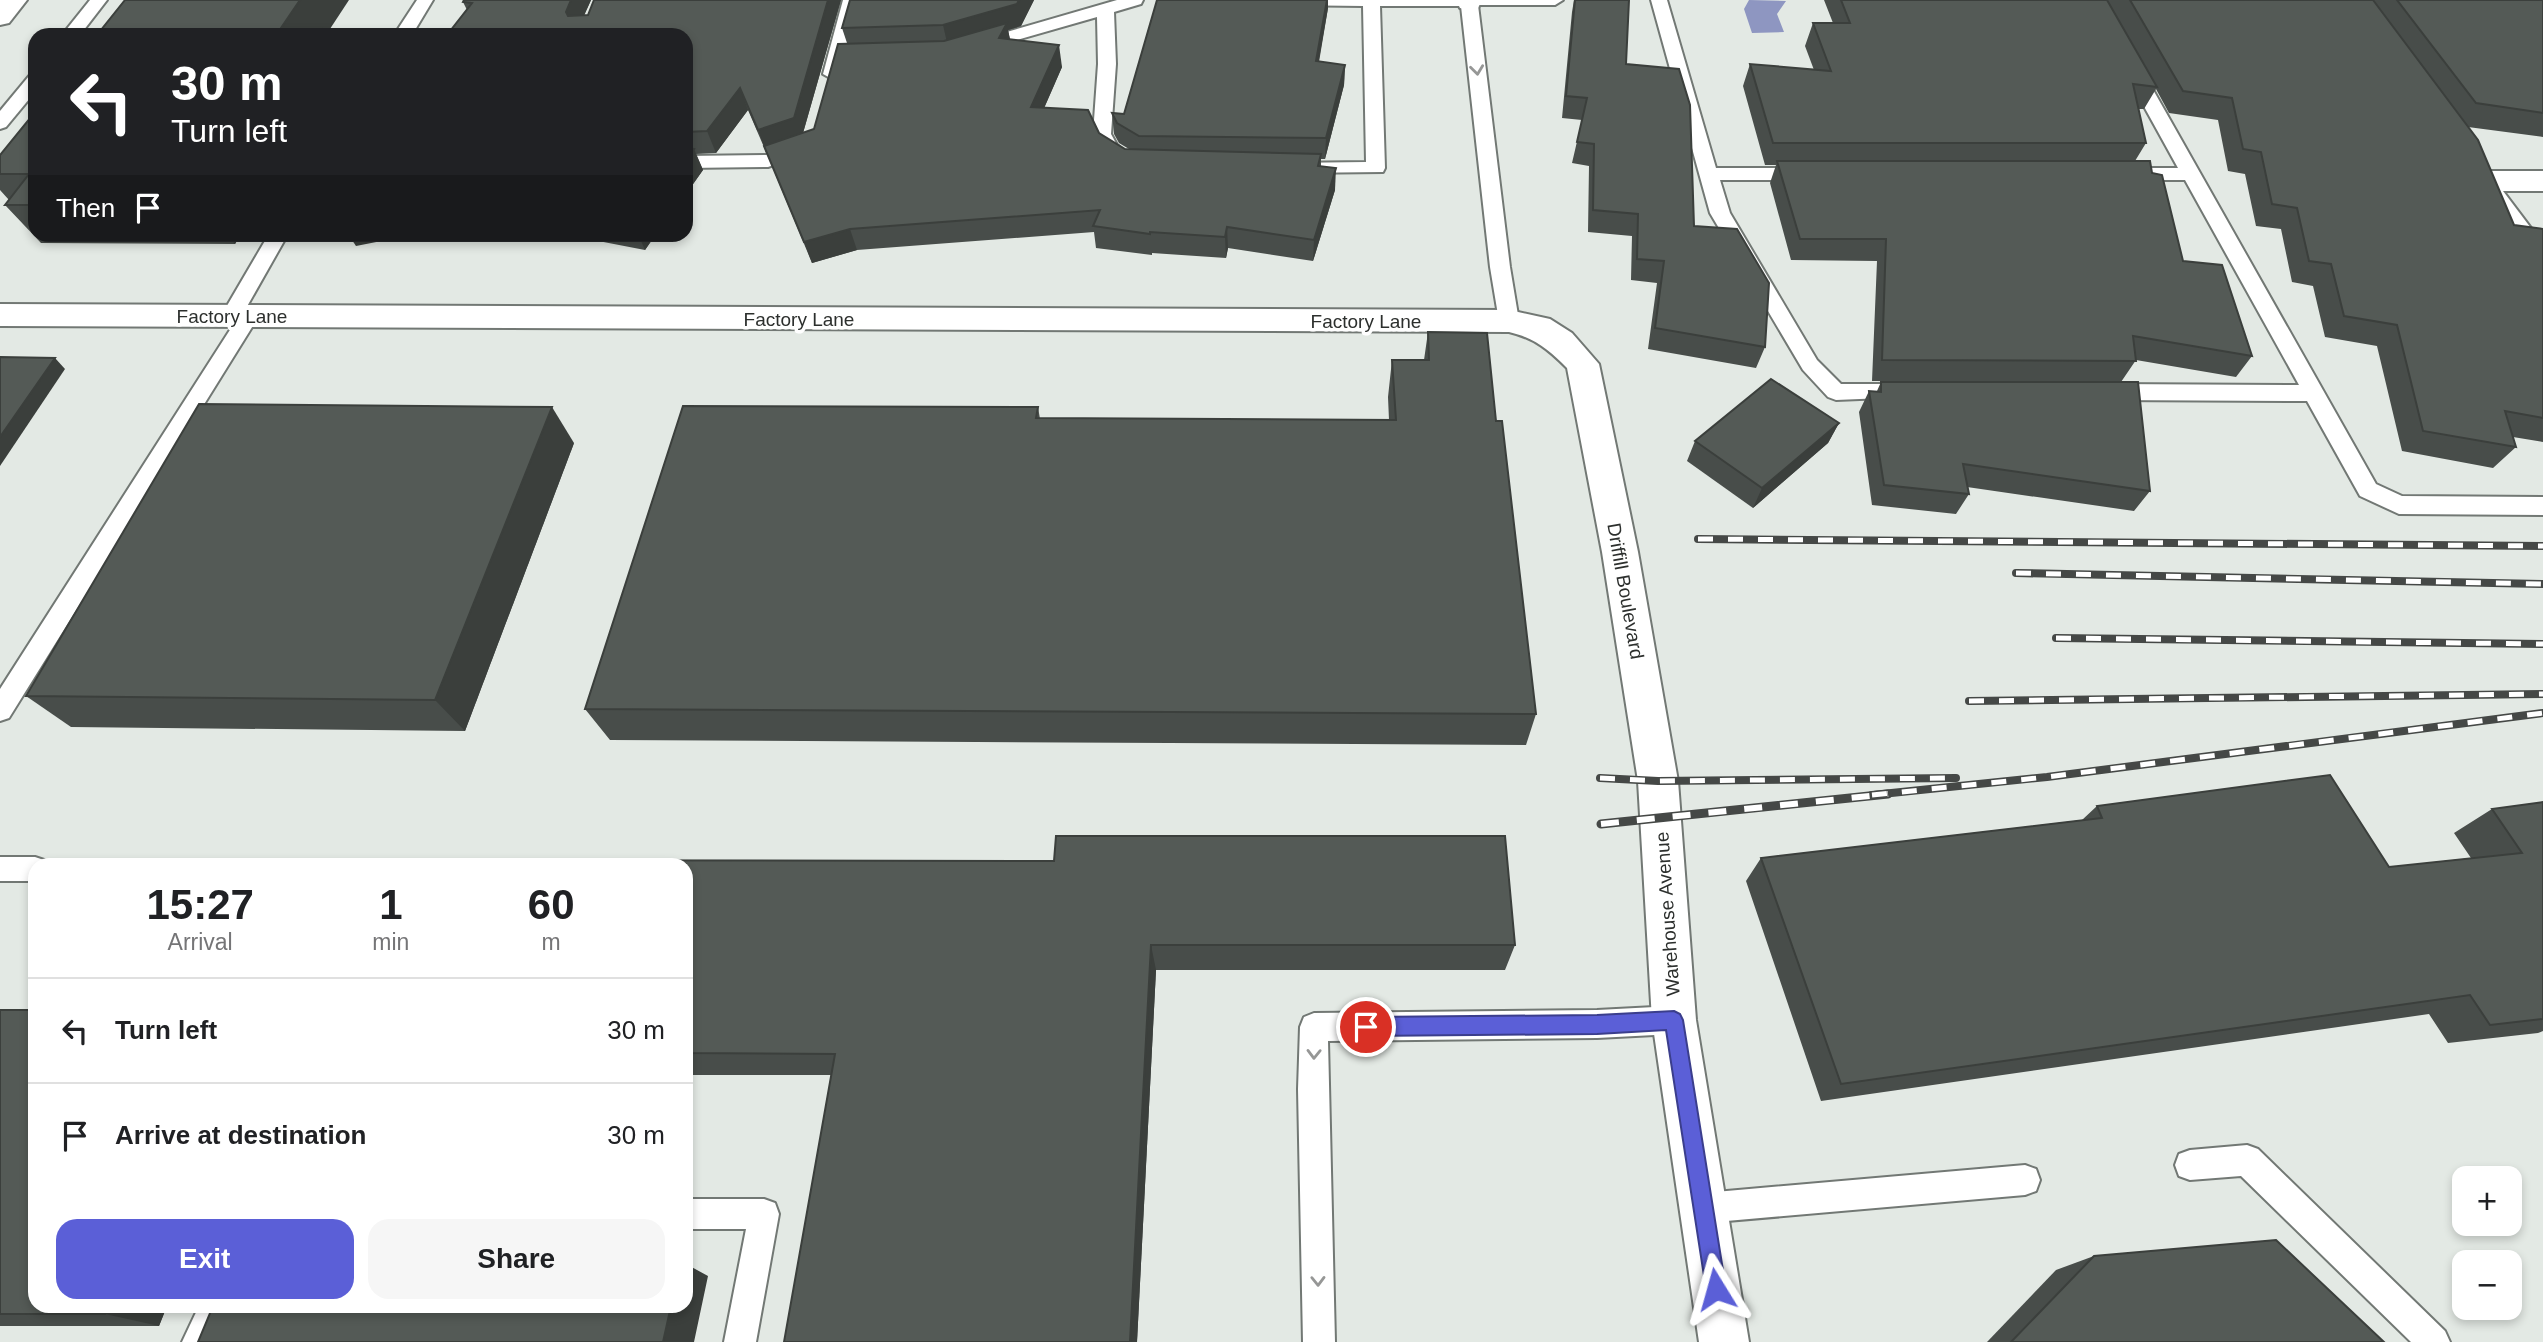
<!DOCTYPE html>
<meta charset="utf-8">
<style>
:root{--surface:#fff;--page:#f6f6f6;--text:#202124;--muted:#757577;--line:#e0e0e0;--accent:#5b5fd7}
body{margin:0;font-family:Helvetica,sans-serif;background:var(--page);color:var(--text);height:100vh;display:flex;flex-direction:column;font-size:26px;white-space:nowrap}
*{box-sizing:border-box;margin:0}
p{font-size:23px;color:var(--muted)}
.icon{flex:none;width:38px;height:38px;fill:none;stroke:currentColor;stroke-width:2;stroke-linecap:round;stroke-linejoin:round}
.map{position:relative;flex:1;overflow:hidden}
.sheet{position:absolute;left:28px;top:858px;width:665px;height:455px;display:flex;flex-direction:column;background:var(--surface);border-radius:21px;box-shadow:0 4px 10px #0003}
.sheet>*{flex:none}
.hud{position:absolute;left:28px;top:28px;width:665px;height:214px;border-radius:21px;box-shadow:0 4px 10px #0003;background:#202124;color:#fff;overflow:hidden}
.fabs{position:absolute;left:2452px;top:1166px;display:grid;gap:14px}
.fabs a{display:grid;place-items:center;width:70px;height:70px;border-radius:14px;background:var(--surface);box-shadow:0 4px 10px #0003;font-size:35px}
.pin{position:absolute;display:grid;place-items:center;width:60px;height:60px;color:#fff;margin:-30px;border:4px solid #fff;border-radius:50%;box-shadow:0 2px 7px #0007}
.me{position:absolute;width:77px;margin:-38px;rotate:352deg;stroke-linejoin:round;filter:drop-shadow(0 0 5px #0008)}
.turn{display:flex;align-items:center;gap:24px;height:147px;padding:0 28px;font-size:32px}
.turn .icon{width:91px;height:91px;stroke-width:2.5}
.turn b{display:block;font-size:49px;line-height:60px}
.then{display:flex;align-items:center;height:66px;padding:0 28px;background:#0003;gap:14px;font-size:26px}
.eta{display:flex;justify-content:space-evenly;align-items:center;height:119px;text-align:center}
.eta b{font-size:42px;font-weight:800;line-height:49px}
.cta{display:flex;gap:14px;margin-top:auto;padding:14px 28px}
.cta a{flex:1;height:80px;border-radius:21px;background:var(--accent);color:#fff;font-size:28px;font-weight:800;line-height:80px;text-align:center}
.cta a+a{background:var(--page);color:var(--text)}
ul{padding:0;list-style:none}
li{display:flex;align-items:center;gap:21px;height:105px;padding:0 28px;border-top:2px solid var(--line)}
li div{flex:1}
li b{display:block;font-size:26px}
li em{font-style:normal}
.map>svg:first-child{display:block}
.water{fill:#8e96c1}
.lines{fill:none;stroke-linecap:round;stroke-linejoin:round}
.lane-casing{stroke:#727874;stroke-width:4}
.street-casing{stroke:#727874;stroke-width:4}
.secondary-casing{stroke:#727874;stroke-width:4}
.lane{fill:#fff;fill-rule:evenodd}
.street{fill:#fff;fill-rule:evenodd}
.secondary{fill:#fff;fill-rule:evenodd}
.rail-far1-casing{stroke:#454846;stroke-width:8}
.rail-casing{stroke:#454846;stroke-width:9}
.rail-far1{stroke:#fff;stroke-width:5;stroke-dasharray:15;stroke-linecap:butt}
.rail{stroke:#fff;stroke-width:6;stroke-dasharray:18;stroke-linecap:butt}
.wall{fill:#484d4a}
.shaded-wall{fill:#3b3f3c}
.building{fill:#545a56;stroke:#3b3f3c;stroke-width:2}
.oneway{stroke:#969796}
.route{fill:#5b5fd7;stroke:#3b3e8c;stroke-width:2}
.labels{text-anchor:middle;stroke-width:7;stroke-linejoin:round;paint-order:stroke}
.street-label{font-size:19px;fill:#2c2f2d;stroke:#fff}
</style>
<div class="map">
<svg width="2543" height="1342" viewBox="0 0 2543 1342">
<rect width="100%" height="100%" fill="#e3e9e4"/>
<polygon class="water" points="1749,0 1786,1 1777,14 1784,32 1752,33 1744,9"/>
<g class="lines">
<defs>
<g id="lane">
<polygon points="90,0 107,0 80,35 62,35"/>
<polygon points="417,0 433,0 412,35 394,35"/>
<polygon points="843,0 859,0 841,74 832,79 823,74"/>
<polygon points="1117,0 1143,0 1141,4 1114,12 1116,64 1111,134 1117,145 1134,158 1125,164 1103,153 1093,134 1098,64 1097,17 978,51 969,46 972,42"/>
<polygon points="1273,0 1563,0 1555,5 1478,5 1510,267 1519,321 1516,326 1509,328 1502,326 1499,321 1490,267 1461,6 1380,6 1385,168 1383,172 1293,173 1284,167 1286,163 1366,162 1363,6 1281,5"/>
<polygon points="1651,0 1667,0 1716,168 1806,168 1813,170 1815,174 1813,178 1806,180 1720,180 1730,213 1817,360 1841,384 1900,384 1908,387 1911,392 1908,397 1836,400 1828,397 1803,370 1710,213"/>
<polygon points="2134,67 2143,72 2376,484 2402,496 2543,497 2543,515 2399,514 2360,496 2307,401 2108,400 2100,397 2097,392 2100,387 2108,384 2299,385 2185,180 2122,180 2115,178 2113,174 2115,170 2122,168 2178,168 2125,72"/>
<polygon points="35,75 35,92 6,127 0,129 0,111 29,76"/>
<polygon points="801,143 808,145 810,149 808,153 768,167 686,168 686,156 766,155"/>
<polygon points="2490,181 2497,183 2543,244 2543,265 2536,263 2481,187 2483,183"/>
<polygon points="269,234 288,234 245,310 256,311 259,316 9,718 0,721 0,689 235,322 224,321 221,316"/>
<polygon points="0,857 35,857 44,860 46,864 35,864 35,881 0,881"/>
<polygon points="1674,1006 1684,1010 1688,1020 1684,1030 1674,1034 1597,1038 1328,1041 1335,1342 1303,1342 1298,1089 1300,1027 1304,1017 1314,1013 1597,1010"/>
<polygon points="2247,1145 2258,1149 2445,1331 2450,1342 2411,1342 2241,1176 2190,1180 2179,1176 2175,1165 2179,1154 2190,1150"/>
<polygon points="2025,1165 2036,1169 2040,1180 2036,1191 2025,1195 1704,1223 1693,1219 1689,1208 1693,1197 1704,1193"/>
<polygon points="686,1199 764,1199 775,1203 779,1214 756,1342 724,1342 746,1229 686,1229"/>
<polygon points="199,1306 231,1306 215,1342 182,1342"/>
</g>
<g id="street">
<polygon points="1456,0 1482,0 1478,8 1469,10 1460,8"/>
<polygon points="2485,171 2543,171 2543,191 2485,191 2475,188 2470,181 2475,174"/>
<path d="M0 304 1509 310 1550 319 1572 333 1599 364 1638 552 1678 781 1696 1020 1749 1342H1699L1652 1020 1638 781 1602 552 1567 368C1549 350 1535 338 1509 332L0 326Z"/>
</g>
<polygon id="secondary" points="0,0 27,0 9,23 0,25"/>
</defs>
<use href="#lane" class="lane-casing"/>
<use href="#street" class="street-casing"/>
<use href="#secondary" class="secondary-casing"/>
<use href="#lane" class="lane"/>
<use href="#street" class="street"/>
<use href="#secondary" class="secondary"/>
<defs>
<g id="rail-far1">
<polyline points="1698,539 2543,546"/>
<polyline points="2016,573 2543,584"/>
<polyline points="2056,638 2543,644"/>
<polyline points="1969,701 2543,694"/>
<polyline points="1600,778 1658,781 1956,778"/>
<polyline points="1872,795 2047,777 2543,713"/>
</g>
<polyline id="rail" points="1601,824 1888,794"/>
</defs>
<use href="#rail-far1" class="rail-far1-casing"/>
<use href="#rail" class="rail-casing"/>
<use href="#rail-far1" class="rail-far1"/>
<use href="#rail" class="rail"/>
</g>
<g class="wall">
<polygon points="464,0 591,0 584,15 588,15 594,0 841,0 803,133 814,129 847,43 842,28 850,0 1034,0 1021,26 1008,30 1010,39 1062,67 1044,108 1099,133 1125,149 1129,149 1119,143 1114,134 1112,113 1124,114 1157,0 1328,0 1328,8 1319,62 1345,65 1344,85 1325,159 1321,159 1321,166 1335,190 1313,261 1228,248 1226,258 1152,253 1152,255 1096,248 1094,232 857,250 812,263 766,152 748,110 716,153 696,154 703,170 686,194 686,35 467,10 463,2"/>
<polygon points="1574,0 1629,0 1626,64 1694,226 1765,347 1756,368 1648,349 1657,283 1631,280 1632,236 1588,232 1589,166 1572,163 1582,120 1562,118 1572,12"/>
<polygon points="1824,0 2543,0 2543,137 2468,127 2514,225 2543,229 2543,442 2513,437 2516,447 2493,468 2402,451 2377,346 2325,337 2313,286 2292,282 2281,229 2256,226 2245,174 2228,171 2218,120 2169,113 2156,89 2144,109 2138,109 2146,143 2135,161 2152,173 2183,261 2252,356 2236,377 2136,360 2121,382 1872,381 1877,261 1791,260 1770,183 1776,165 1765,165 1743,86 1750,64 1814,70 1805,46 1813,23 1833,23"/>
<polygon points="35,112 35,234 241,234 235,244 41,243 5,205 9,200 0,190 0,155"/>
<polygon points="562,234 656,234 645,250"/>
<polygon points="1428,332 1496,421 1536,714 1526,745 610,740 585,709 1038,407 1040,419 1389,420 1388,397 1392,360 1424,360"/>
<polygon points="1881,382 2150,491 2134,511 1967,487 1969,494 1956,514 1872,505 1859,412 1869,391 1877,391"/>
<polygon points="1839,423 1828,443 1753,508 1687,461 1695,441"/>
<polygon points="574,443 465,731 71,727 26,696"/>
<polygon points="2543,802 2543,1031 2538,1033 2448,1043 2429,1014 1821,1101 1746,881 1761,858 2082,820 2097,806 2389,867 2471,858 2454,833 2492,809"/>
<polygon points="686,864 1515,945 1505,970 1156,970 1137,1342 784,1342 831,1075 686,1075"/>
<polygon points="0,1010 35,1306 167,1306 159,1326 0,1326"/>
<polygon points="2094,1256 2384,1342 1987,1342 2056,1270"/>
</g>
<g class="shaded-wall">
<polygon points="300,0 349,0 326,35 285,35 281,28"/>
<polygon points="571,0 591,0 576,34 566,12"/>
<polygon points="828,0 841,0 801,140 766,152 758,130"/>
<polygon points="1019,0 1034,0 1021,26 1008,30 1011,45 948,47 943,25"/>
<polygon points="1327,0 1328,0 1328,8 1315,82 1316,61"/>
<polygon points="1059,45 1062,67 1035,129 1031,107"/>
<polygon points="1345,65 1344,85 1325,159 1326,138"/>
<polygon points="740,88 748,110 716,153 707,131"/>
<polygon points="694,149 703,170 686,194 686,160"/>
<polygon points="1336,168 1335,190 1313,261 1314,240"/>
<polygon points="1227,227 1228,248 1226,258 1225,237"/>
<polygon points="850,229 857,250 812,263 804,242"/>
<polygon points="227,234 241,234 235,244"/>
<polygon points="348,234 417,234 356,246"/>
<polygon points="638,234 656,234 645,250"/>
<polygon points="55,358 65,369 0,466 0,437"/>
<polygon points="552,407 574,443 465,731 435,700"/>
<polygon points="1839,423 1828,443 1753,508 1762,488"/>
<polygon points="1151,945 1156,970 1137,1342 1130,1342"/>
<polygon points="686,1264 708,1276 694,1342 663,1342 671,1306 686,1306"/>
<polygon points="109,1306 167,1306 159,1326 105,1314"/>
</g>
<g class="building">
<polygon points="125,0 300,0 281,28 321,28 316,35 97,35"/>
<polygon points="464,0 571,0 566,12 568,16 588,15 594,0 828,0 794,118 758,130 740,88 707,131 686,132 686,35 447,35 472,3 463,2"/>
<polygon points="850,0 1019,0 1017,4 943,25 842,28"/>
<polygon points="1157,0 1327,0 1316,61 1345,65 1326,138 1139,136 1117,123 1112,113 1124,114"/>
<polygon points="1575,0 1629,0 1626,64 1679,69 1690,105 1694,226 1737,229 1769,283 1765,347 1655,328 1664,261 1637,259 1638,214 1593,210 1594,144 1577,142 1587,98 1566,96"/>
<polygon points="1841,0 2107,0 2157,87 2133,84 2146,143 1773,143 1750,64 1831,71 1813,23 1850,23"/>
<polygon points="2130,0 2373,0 2478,140 2514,225 2543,229 2543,418 2505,411 2516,447 2423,431 2397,325 2344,316 2331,264 2309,261 2297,208 2272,204 2261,152 2243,149 2232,98 2183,91"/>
<polygon points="2397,0 2543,0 2543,113 2476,103"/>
<polygon points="1007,23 999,38 1059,45 1031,107 1088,110 1099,133 1125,149 1321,154 1318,166 1336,168 1314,240 1227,227 1225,237 1150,232 1150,234 1093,226 1100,210 850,229 804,242 764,146 814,129 838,44 944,41"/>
<polygon points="35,112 35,205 5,205 29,174 0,174 0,155"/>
<polygon points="686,148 694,149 686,160"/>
<polygon points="1777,161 2150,161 2152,173 2162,175 2183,261 2222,265 2252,356 2133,336 2136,361 1882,360 1886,239 1800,239"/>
<polygon points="1428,332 1487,333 1496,421 1502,421 1536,714 585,709 683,406 1038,407 1036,418 1396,420 1392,360 1429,360"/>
<polygon points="0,357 55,358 0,437"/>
<polygon points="1771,379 1839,423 1762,488 1695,441"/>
<polygon points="1881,382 2138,382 2150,491 1963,464 1969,494 1884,485 1869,391 1881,392"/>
<polygon points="199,404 552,407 435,700 26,696"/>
<polygon points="2330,775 2389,867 2522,853 2492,809 2543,802 2543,1019 2490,1025 2470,995 1841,1084 1761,858 2102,818 2097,806"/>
<polygon points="1056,836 1505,836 1515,945 1151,945 1130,1342 784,1342 835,1054 686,1053 686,864 423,864 425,860 1054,861"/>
<polygon points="0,1010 35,1010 35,1306 109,1306 105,1314 0,1314"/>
<polygon points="2276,1240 2384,1342 2011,1342 2094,1256"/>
<polygon points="213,1306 671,1306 663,1342 198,1342"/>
</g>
<defs><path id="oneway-chevron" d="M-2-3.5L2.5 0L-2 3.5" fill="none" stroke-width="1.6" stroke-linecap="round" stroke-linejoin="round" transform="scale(1.75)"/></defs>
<g class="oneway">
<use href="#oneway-chevron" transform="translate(1477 70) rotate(83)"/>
<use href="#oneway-chevron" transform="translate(1314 1054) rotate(91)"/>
<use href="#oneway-chevron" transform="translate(1318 1281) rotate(89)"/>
</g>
<polygon class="route" points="1674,1011 1680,1014 1683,1020 1726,1289 1723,1296 1716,1299 1709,1296 1706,1289 1666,1030 1597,1034 1366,1036 1359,1033 1356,1027 1359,1020 1366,1017 1597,1015"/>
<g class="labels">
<g class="street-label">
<text x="232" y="323">Factory Lane</text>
<text x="799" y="326">Factory Lane</text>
<text x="1366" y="328">Factory Lane</text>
<text transform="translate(1626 591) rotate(80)" y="7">Driffill Boulevard</text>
<text transform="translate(1667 914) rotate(-94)" y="7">Warehouse Avenue</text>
</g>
</g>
</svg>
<div class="fabs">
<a>+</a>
<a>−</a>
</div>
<div class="pin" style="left:1366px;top:1027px;background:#d93025"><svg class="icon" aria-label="arrive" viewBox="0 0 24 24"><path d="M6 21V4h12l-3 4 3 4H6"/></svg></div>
<svg class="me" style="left:1716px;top:1289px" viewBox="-20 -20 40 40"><path d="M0-17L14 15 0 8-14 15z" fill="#5b5fd7" stroke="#fff" stroke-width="4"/></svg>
<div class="hud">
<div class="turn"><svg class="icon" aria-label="left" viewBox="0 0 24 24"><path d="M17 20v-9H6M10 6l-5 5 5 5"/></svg><div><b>30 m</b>Turn left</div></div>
<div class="then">Then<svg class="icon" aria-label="arrive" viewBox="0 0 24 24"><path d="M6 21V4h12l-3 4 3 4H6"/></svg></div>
</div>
<section class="sheet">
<div class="eta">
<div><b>15:27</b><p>Arrival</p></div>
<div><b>1</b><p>min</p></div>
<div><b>60</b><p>m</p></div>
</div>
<ul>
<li><svg class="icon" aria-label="left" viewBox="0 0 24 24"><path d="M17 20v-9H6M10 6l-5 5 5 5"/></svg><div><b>Turn left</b></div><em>30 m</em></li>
<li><svg class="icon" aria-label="arrive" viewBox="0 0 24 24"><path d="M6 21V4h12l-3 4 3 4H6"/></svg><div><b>Arrive at destination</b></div><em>30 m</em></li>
</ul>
<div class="cta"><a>Exit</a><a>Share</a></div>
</section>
</div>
